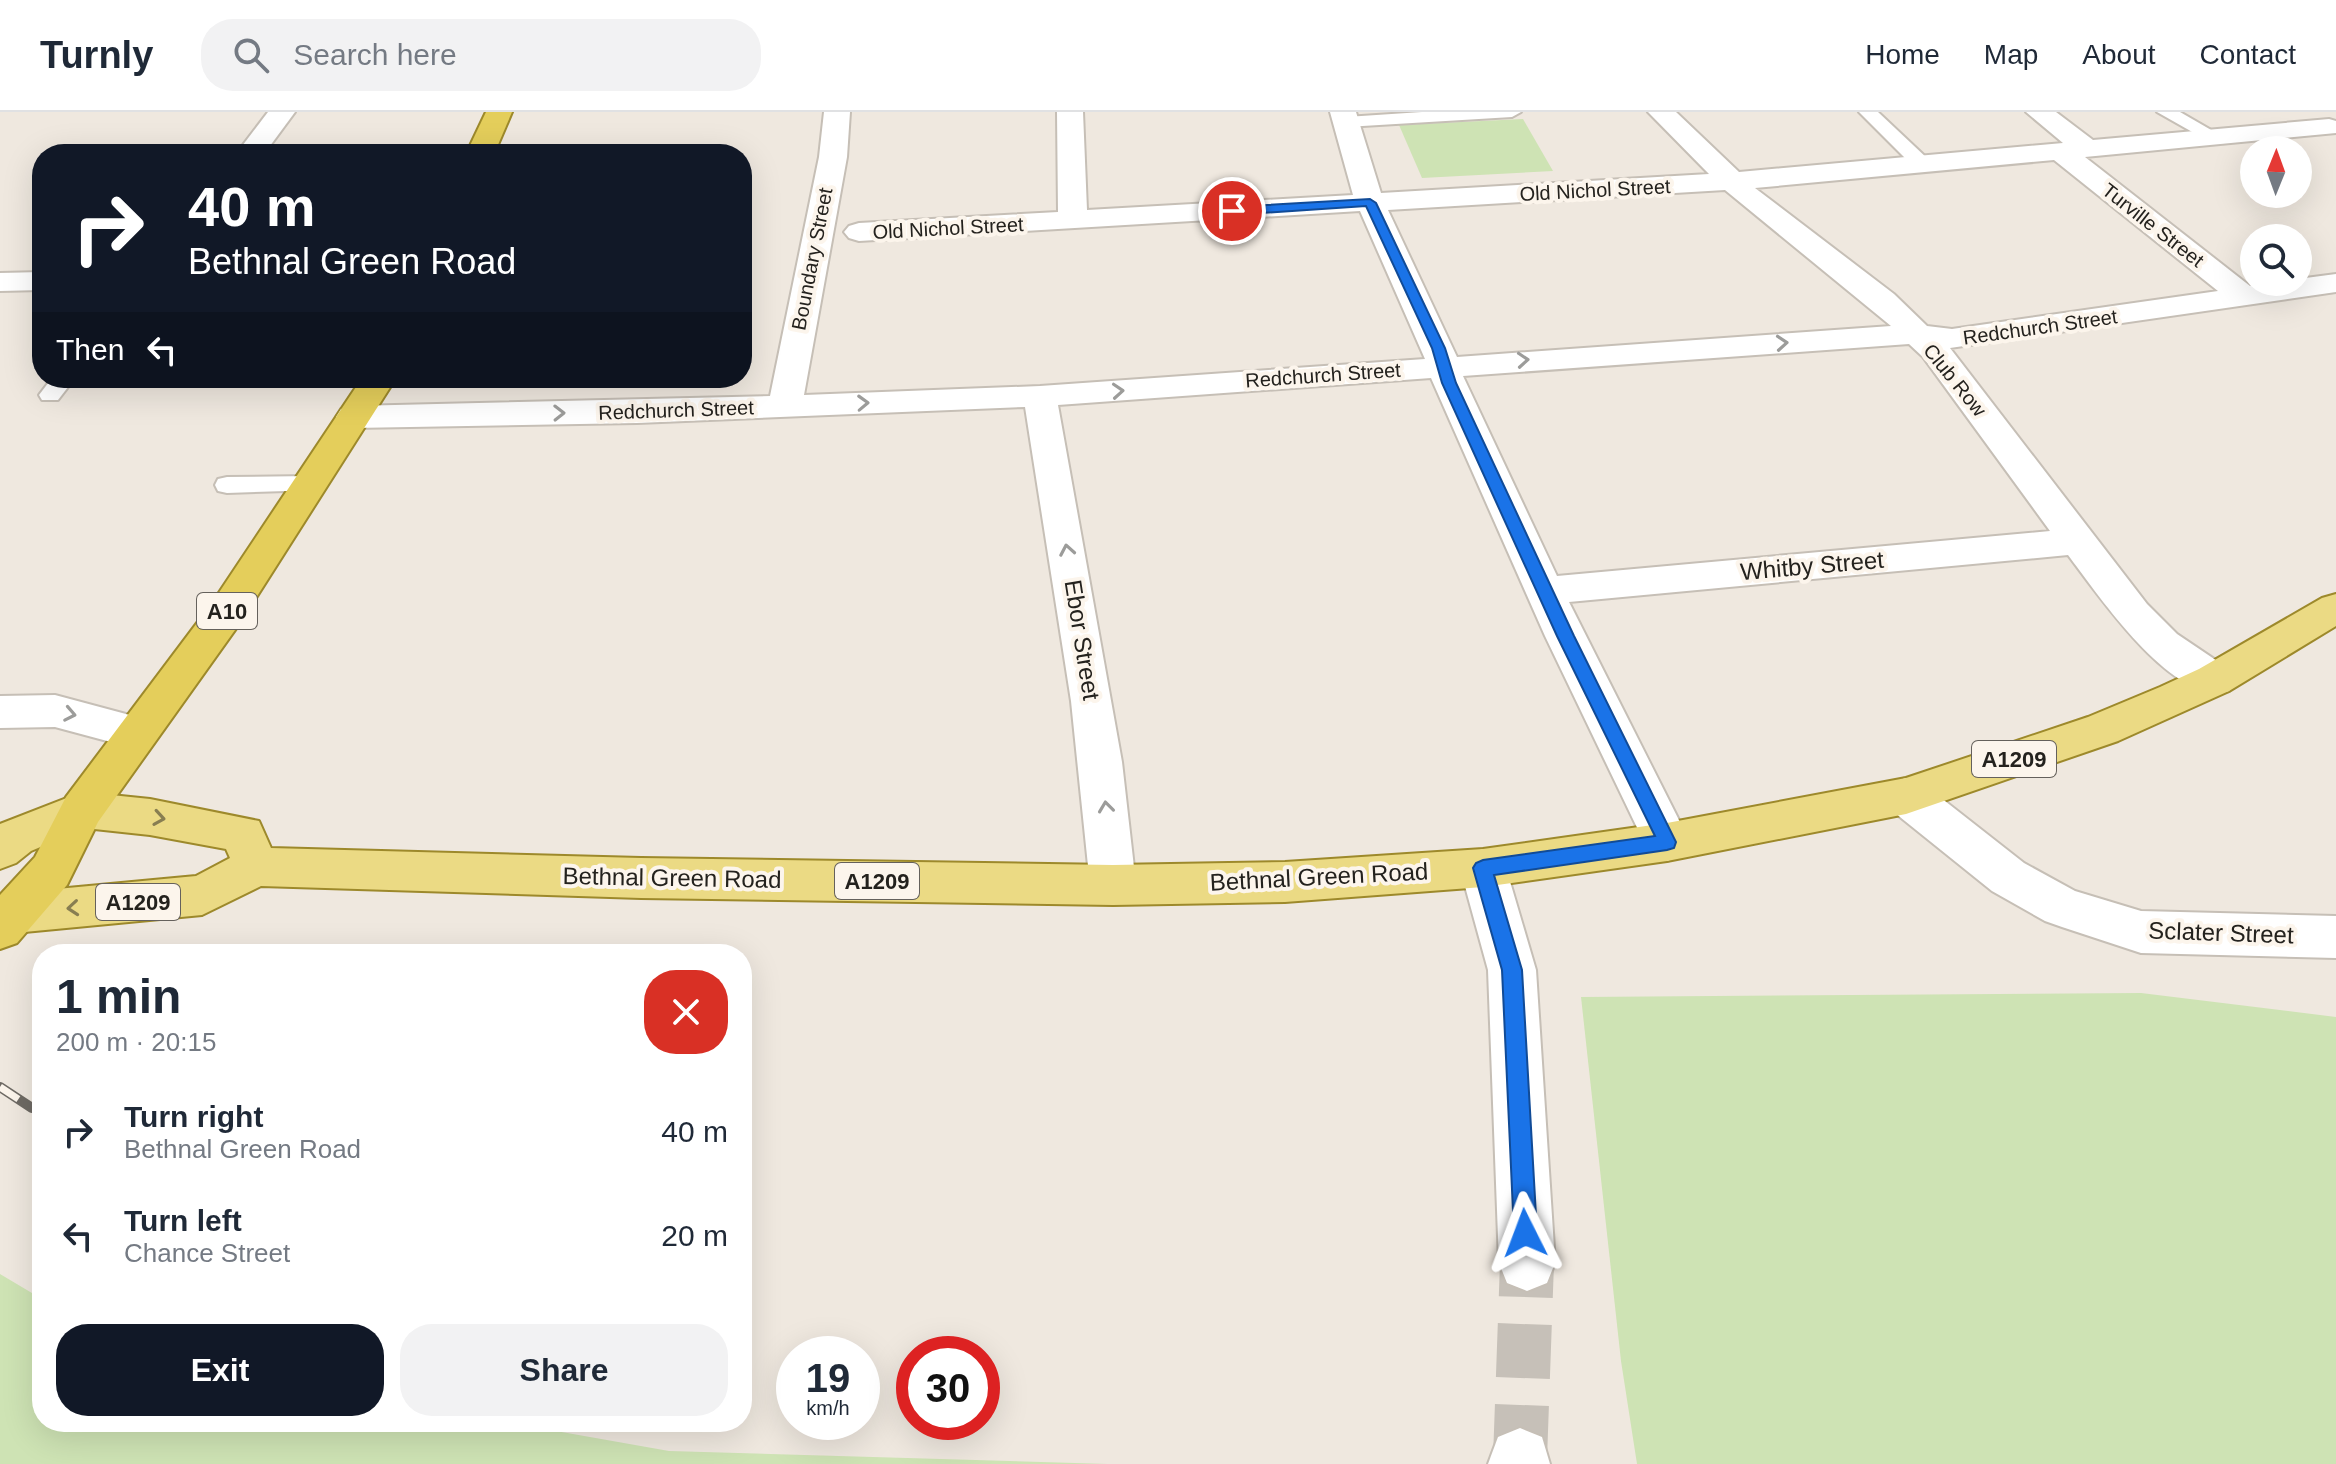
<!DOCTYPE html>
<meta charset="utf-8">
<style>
:root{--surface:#fff;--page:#f2f2f3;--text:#1f2937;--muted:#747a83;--line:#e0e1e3;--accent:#111827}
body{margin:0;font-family:Helvetica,sans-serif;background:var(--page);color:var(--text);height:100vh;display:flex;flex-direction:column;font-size:30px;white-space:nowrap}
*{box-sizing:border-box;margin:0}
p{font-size:26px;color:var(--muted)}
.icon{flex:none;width:44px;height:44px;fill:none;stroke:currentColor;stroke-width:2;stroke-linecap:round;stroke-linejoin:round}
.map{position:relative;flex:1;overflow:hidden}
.side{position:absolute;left:32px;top:832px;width:720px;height:488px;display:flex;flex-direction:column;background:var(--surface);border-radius:32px;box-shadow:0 8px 32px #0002}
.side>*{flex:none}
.hud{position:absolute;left:32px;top:32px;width:720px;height:244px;border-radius:32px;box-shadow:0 8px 32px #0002;background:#111827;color:#fff;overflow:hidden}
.needle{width:52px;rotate:1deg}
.tools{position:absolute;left:2240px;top:24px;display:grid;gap:16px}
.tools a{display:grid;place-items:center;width:72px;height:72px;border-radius:50%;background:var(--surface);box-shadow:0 8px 32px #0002;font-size:40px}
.speed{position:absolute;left:776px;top:1224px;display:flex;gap:16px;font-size:40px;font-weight:700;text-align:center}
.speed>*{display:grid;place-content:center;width:104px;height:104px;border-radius:50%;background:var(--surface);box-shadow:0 8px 32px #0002;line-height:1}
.speed small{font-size:20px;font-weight:400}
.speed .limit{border:12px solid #d22;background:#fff;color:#111}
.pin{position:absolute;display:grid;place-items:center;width:68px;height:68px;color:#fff;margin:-34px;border:4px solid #fff;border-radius:50%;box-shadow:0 2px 8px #0007}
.me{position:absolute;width:88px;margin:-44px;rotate:357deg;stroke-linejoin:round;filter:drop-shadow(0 0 6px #0008)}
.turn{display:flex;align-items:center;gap:28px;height:168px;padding:0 24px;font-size:36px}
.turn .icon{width:104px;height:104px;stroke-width:2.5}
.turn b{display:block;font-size:56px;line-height:68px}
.then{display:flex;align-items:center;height:76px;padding:0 24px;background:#0003;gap:16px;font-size:30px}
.round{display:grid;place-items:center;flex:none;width:84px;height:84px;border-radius:32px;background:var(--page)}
.summary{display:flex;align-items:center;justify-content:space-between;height:136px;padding:0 24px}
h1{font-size:48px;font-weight:700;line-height:60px}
.cta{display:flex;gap:16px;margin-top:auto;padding:16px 24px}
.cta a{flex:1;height:92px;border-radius:32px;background:var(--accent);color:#fff;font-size:32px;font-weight:700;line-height:92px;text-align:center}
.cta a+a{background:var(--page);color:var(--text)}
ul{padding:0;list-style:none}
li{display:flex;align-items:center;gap:24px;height:104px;padding:0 24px}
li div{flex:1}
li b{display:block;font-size:30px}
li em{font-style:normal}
header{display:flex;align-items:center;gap:48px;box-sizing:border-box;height:112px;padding:0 40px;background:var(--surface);border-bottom:2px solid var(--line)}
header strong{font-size:38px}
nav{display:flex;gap:44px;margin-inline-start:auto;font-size:28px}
.search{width:560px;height:72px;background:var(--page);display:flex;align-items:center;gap:20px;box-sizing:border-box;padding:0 28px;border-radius:32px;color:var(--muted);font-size:30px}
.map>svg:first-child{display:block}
.green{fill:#cee3b4}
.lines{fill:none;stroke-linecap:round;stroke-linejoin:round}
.minor-tunnel{stroke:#c6c0b8;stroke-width:54;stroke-dasharray:54 27;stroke-linecap:butt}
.service-casing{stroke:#c6bfb6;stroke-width:4}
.minor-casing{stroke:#c6bfb6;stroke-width:4}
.tertiary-casing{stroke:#c6bfb6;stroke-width:4}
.secondary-casing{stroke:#c6bfb6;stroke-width:4}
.primary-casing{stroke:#9d892b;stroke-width:4}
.trunk-casing{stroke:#9d892b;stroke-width:4}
.service{fill:#fff;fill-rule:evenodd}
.minor{fill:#fff;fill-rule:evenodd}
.tertiary{fill:#fff;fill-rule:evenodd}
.secondary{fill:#fff;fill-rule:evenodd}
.primary{fill:#ebda84;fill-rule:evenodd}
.trunk{fill:#e4ce5b;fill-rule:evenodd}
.rail-casing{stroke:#6e6a64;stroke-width:10}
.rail{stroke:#fcf5ec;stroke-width:7;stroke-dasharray:22;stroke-linecap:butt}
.oneway{stroke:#9c9c9a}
.oneway2{stroke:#887e51}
.route{fill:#1a73e8;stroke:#114b97;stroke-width:2}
.labels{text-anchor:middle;stroke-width:8;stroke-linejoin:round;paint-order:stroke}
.far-street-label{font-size:20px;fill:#24221e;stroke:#fcf5ec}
.shield{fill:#fcf5ec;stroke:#65615c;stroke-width:2}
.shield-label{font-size:22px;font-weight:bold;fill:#24221e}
.street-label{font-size:24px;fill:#24221e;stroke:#fcf5ec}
</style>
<header>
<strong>Turnly</strong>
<div class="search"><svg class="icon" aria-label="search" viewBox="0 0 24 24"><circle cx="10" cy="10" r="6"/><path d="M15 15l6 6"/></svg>Search here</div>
<nav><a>Home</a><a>Map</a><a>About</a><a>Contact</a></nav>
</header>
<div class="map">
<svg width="2336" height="1352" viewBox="0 0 2336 1352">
<rect width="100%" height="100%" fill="#efe8df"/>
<g class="green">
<polygon points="1523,7 1553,59 1422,66 1399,13"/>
<polygon points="2141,881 2336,905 2336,1352 1637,1352 1621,1249 1581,885"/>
<polygon points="0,1162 42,1187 42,1310 505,1310 669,1339 1108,1352 0,1352"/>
</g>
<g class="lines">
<polyline class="minor-tunnel" points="1520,1347 1527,1151"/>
<defs>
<g id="service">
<polygon points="1422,0 1521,0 1512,5 1346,15 1337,10 1346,5"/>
<polygon points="1859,0 1878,0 1929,48 1931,52 1929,56 1915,56"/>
<polygon points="2157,0 2180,0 2225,26 2222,30 2210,30"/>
<polygon points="52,266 75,266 58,288 42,288 39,283"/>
<polygon points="310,364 319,366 322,372 319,378 227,381 218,379 215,373 218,367 227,365"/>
</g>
<g id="minor">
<polygon points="268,0 295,0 264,42 236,42"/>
<path d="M824 0H850L847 45 804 283 1040 274 1425 247 1360 99 859 129 849 126 844 120 849 114 859 111 1058 100 1057 0H1083L1087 98 1353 83 1330 0H1356L1381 81 1709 62 1648 0H1676L1739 60 2063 31 2026 0H2056L2093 28 2329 7 2336 9V21L2085 45 2250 174 2298 170V167L2336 162V180L1950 236 2147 492 2177 522 2229 557 2235 568 2229 579C2174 596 2097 481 2068 443L1569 490 1690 730 1683 743 1667 749 1651 743 1644 730 1545 524 1431 266 1058 293 1122 650 1136 773 1129 787 1113 793 1097 787 1090 773 1071 589 1025 295 637 311 353 316 341 313 336 305 341 297 353 294 770 284 819 45ZM2054 48 2218 179 1952 217 1927 214 1894 182 1755 76ZM1725 78 1891 214 1457 245 1388 98ZM1909 232 1923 245 2050 419 1557 464 1463 264Z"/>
<polygon points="42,160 42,178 0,179 0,161"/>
<polygon points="1483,737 1499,742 1506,756 1536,858 1555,1151 1547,1171 1527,1179 1507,1171 1499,1151 1488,858 1460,756 1467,742"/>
<polygon points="1520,1316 1542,1325 1550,1352 1488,1352 1498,1325"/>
</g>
<polygon id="tertiary" points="55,583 152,609 158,621 152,633 137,637 55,615 0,616 0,584"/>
<polygon id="secondary" points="1906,666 1922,671 2024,751 2075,779 2141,799 2336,804 2336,846 2141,841 2062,815 2045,809 1992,779 1890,697 1884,684 1890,671"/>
<polygon id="primary" points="2336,482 2336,514 2229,579 2118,629 1906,702 1667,749 1483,775 1285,790 1113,793 641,786 261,774 202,803 14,821 0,816 0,786 14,781 196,764 230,746 226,737 150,723 85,716 31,739 16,751 0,757 0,712 82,680 150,687 259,709 271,736 641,746 1113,753 1285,750 1483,737 1667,711 1906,666 2088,605 2160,575 2199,557 2322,486"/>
<g id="trunk">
<polygon points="486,0 512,0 494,42 466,42"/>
<polygon points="362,266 396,266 240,511 98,710 67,773 17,831 0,837 0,783 35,745 66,685 212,491"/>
</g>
</defs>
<use href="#service" class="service-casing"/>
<use href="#minor" class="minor-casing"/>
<use href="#tertiary" class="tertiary-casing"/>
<use href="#secondary" class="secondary-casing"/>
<use href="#primary" class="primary-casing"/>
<use href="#trunk" class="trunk-casing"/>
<use href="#service" class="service"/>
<use href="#minor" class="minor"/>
<use href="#tertiary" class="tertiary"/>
<use href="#secondary" class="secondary"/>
<use href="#primary" class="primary"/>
<use href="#trunk" class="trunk"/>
<defs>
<polyline id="rail" points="0,975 32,996"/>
</defs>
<use href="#rail" class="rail-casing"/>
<use href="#rail" class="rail"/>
</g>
<defs><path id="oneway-chevron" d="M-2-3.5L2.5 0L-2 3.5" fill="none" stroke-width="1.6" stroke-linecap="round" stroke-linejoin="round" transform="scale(2)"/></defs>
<g class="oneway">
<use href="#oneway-chevron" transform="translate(1782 231) rotate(-4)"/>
<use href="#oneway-chevron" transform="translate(1523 248) rotate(-4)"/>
<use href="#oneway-chevron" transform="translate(1118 279) rotate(-4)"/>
<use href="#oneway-chevron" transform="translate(863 291) rotate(-2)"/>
<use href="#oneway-chevron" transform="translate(559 301) rotate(-1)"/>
<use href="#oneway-chevron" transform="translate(1067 438) rotate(-100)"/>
<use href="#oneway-chevron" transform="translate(70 602) rotate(11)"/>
<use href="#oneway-chevron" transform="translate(1106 695) rotate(-97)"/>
</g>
<g class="oneway2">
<use href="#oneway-chevron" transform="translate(159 706) rotate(9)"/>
<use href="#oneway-chevron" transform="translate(73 796) rotate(175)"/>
</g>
<polygon class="route" points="1370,87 1376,91 1445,236 1456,271 1574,524 1676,730 1674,736 1667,738 1494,763 1522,858 1537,1121 1533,1129 1525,1132 1517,1129 1514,1121 1502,858 1473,756 1476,751 1483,748 1655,724 1557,524 1442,271 1432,236 1366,94 1232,103 1226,99 1232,95"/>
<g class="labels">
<g class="far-street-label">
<text transform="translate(1595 78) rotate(-3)" y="7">Old Nichol Street</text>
<text transform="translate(2153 113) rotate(38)" y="7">Turville Street</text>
<text transform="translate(948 116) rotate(-3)" y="7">Old Nichol Street</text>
<text transform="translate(812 147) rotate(-79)" y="7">Boundary Street</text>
<text transform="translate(2040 215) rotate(-8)" y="7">Redchurch Street</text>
<text transform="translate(1323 263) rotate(-4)" y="7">Redchurch Street</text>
<text transform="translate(1955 268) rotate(51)" y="7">Club Row</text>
<text transform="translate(676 298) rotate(-2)" y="7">Redchurch Street</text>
</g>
<g class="shield">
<rect x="197" y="481" width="60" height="36" rx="6"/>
<rect x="1972" y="629" width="84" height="36" rx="6"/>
<rect x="835" y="751" width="84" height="36" rx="6"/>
<rect x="96" y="772" width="84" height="36" rx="6"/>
</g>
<g class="shield-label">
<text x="227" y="507">A10</text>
<text x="2014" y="655">A1209</text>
<text x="877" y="777">A1209</text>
<text x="138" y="798">A1209</text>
</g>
<g class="street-label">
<text transform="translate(1812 454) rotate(-5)" y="8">Whitby Street</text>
<text transform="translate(1082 528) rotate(81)" y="8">Ebor Street</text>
<text transform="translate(1319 765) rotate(-3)" y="8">Bethnal Green Road</text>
<text transform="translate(672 766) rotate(1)" y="8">Bethnal Green Road</text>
<text transform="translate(2221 821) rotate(2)" y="8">Sclater Street</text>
</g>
</g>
</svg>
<div class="tools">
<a><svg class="needle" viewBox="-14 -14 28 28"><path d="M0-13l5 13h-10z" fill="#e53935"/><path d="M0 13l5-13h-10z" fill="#747a83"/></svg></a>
<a><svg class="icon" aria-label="search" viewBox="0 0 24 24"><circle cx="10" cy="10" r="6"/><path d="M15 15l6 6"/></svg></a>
</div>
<div class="speed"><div>19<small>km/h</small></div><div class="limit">30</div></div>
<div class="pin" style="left:1232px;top:99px;background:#d93025"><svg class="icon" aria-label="arrive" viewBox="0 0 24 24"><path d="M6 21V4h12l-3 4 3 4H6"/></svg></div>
<svg class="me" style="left:1525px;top:1121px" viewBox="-20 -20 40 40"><path d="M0-17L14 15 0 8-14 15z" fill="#1a73e8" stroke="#fff" stroke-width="4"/></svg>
<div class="hud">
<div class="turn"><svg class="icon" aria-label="right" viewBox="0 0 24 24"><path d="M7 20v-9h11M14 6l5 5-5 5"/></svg><div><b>40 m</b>Bethnal Green Road</div></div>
<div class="then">Then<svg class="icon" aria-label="left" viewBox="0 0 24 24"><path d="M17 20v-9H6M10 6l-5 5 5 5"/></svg></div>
</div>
<section class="side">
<div class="summary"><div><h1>1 min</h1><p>200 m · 20:15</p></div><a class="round" style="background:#d93025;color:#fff"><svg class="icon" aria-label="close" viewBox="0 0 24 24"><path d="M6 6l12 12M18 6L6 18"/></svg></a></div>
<ul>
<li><svg class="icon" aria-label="right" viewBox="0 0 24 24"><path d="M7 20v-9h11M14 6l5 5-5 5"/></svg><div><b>Turn right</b><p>Bethnal Green Road</p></div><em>40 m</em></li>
<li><svg class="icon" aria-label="left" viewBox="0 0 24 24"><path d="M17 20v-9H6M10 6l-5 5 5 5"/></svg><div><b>Turn left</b><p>Chance Street</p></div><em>20 m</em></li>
</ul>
<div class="cta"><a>Exit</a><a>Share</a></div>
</section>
</div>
